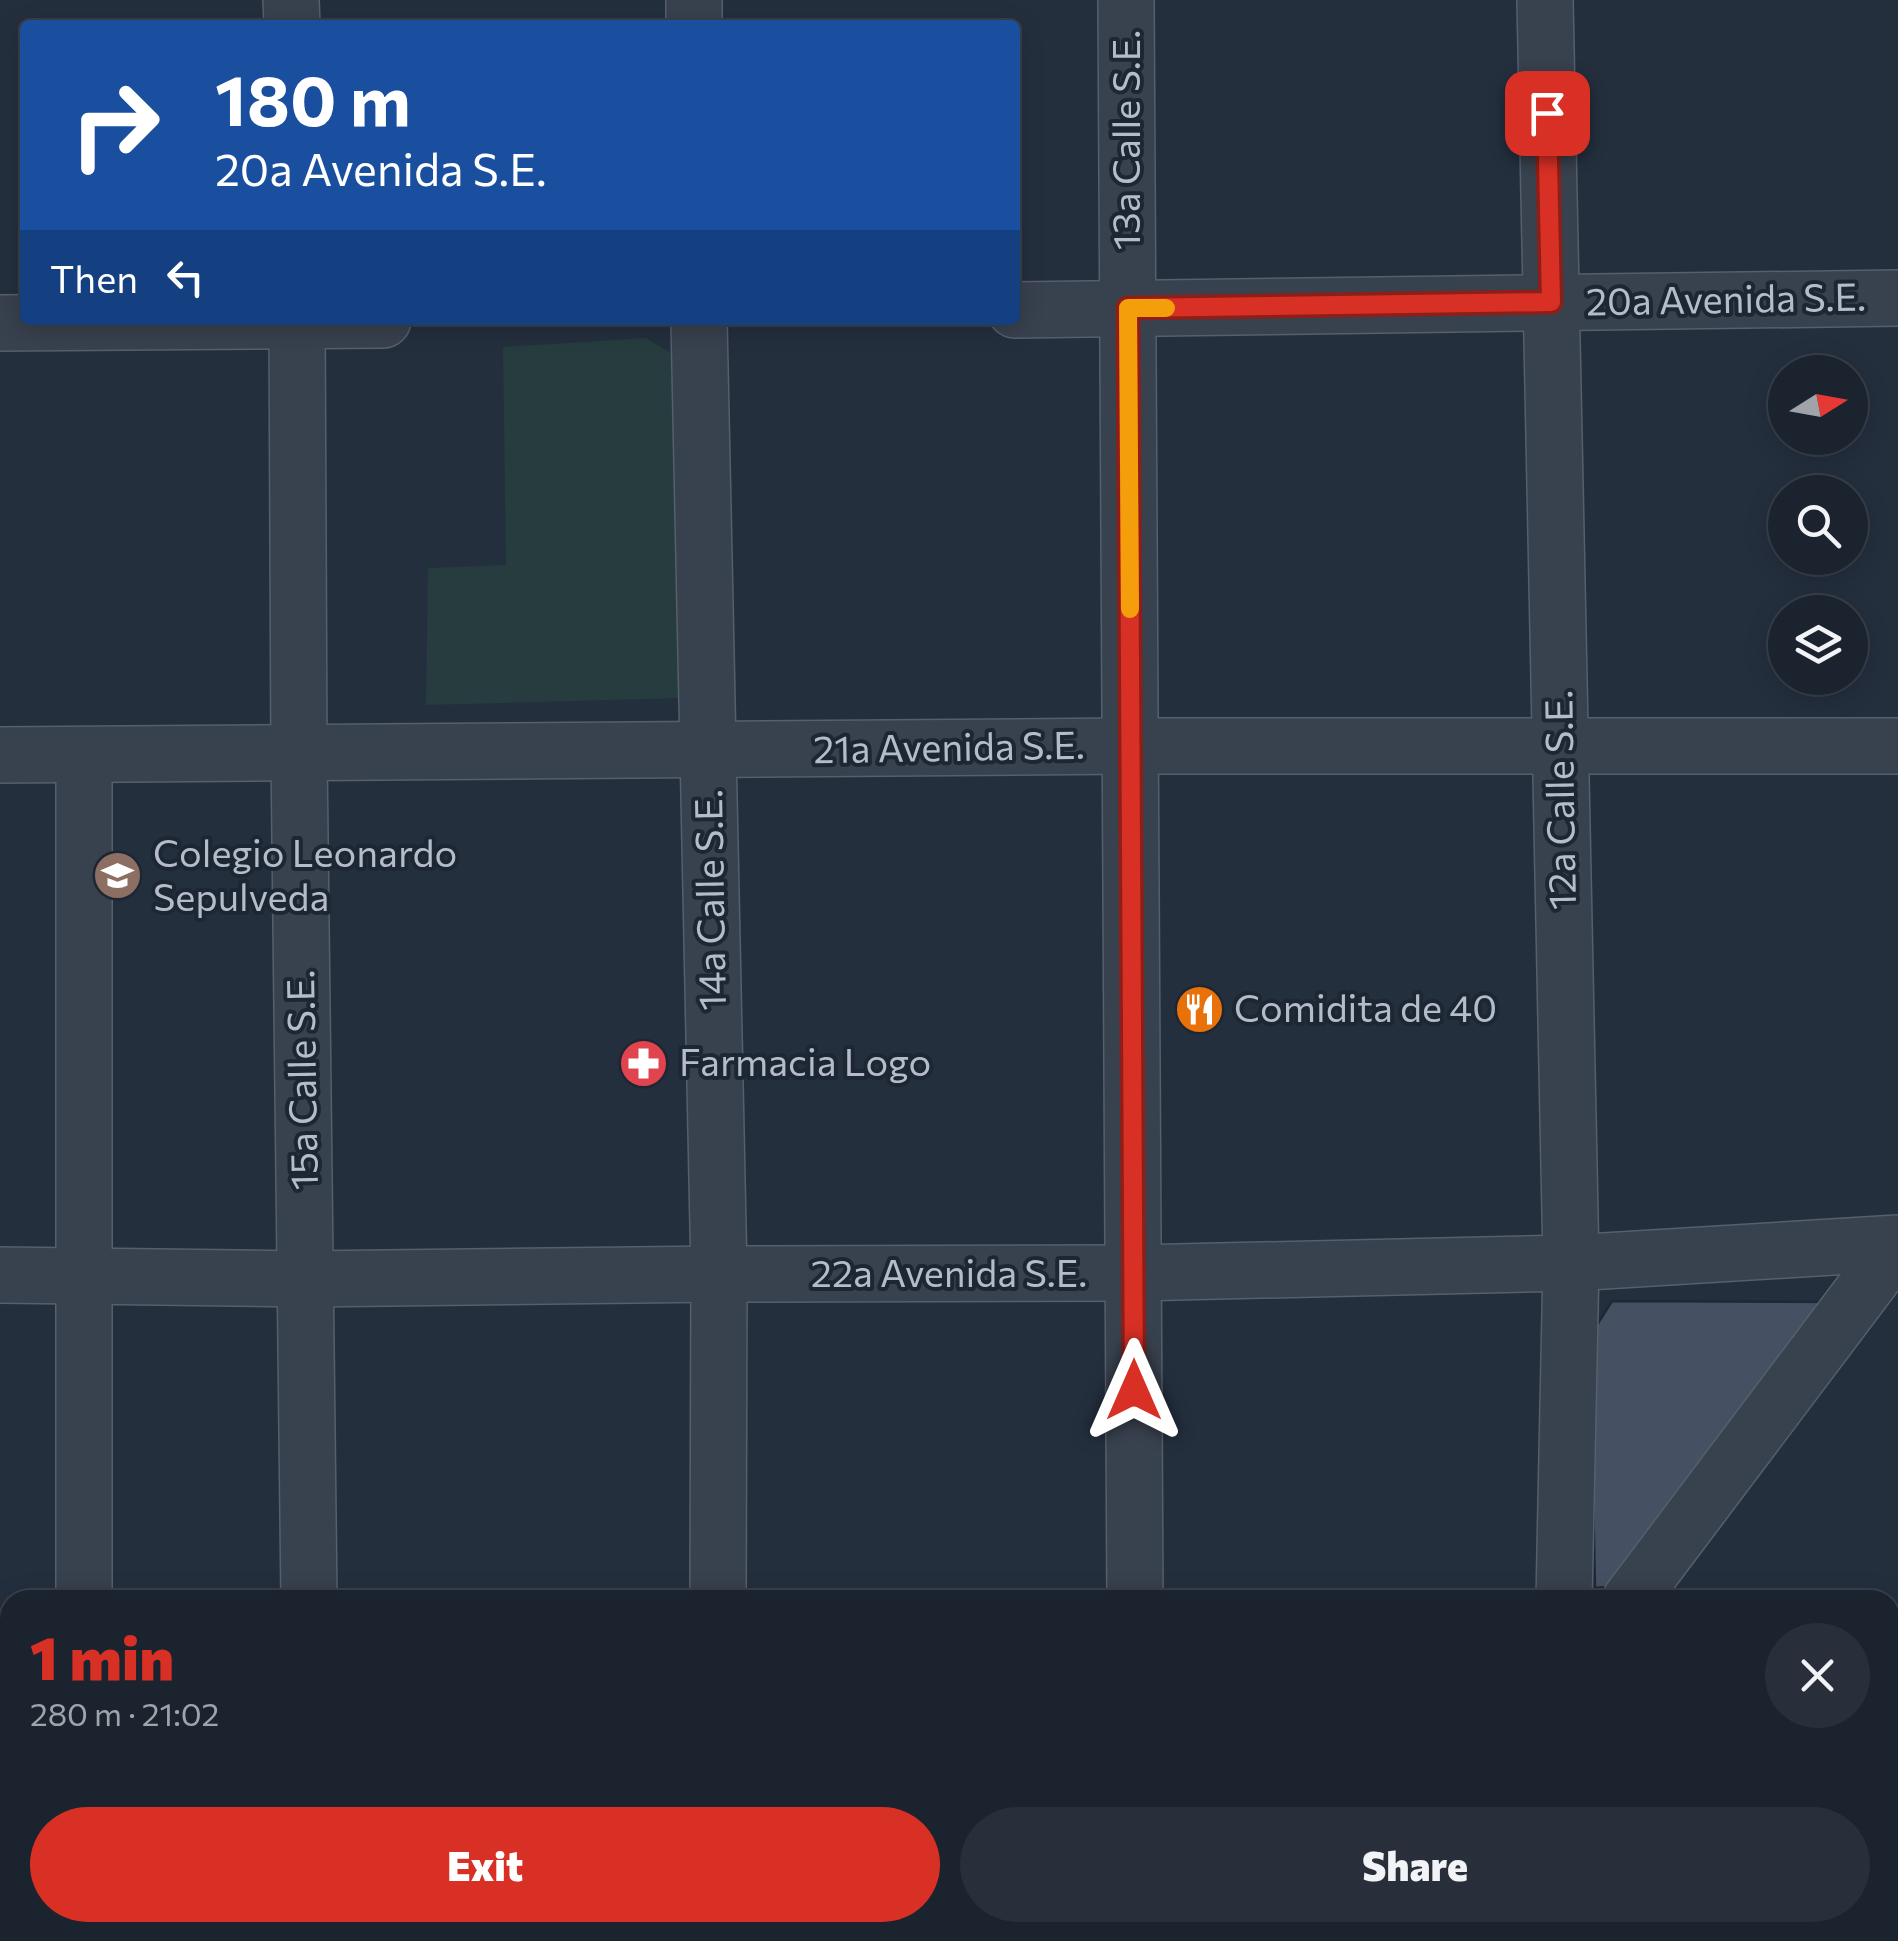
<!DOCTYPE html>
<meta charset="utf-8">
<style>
:root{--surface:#1b232e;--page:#282f3a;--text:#f1f3f6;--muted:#a0a4aa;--line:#39404a;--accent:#d93025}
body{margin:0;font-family:Commissioner,sans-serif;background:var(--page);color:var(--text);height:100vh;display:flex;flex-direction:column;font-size:38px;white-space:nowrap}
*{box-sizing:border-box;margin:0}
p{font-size:32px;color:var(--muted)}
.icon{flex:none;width:55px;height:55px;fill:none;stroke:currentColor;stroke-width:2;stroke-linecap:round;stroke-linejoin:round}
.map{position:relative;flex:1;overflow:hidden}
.sheet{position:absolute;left:0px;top:1590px;width:1900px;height:352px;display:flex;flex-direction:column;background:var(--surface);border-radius:30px 30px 0 0;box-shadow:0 5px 25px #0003,0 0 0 2px var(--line)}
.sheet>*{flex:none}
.top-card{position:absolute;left:20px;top:20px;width:1000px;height:305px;border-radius:10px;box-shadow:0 5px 25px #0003,0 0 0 2px var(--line);background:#1a4fa0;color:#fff;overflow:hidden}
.needle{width:65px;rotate:79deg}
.tools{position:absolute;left:1768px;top:355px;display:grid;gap:20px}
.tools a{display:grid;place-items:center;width:100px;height:100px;border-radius:50%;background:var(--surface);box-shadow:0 5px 25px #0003,0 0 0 2px var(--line);font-size:50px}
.pin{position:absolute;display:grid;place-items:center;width:85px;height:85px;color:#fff;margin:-42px;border-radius:20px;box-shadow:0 5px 15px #0006}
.me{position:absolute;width:110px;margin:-55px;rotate:0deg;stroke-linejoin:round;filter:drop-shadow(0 0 8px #0008)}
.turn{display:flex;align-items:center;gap:35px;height:210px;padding:0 30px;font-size:45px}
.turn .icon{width:130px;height:130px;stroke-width:2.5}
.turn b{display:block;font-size:70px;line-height:85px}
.then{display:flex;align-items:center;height:95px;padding:0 30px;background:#0003;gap:20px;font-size:38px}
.round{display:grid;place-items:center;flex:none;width:105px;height:105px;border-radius:52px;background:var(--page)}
.headline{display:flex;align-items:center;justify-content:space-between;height:170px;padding:0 30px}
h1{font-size:60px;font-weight:800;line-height:75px;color:var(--accent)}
.cta{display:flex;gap:20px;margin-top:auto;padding:20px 30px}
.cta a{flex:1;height:115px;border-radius:60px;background:var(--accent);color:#fff;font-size:40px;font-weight:800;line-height:115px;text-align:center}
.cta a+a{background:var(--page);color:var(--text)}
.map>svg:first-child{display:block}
.green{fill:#263c3f}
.building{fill:#455162;stroke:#1f2835;stroke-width:2.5}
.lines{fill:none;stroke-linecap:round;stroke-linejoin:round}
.minor-casing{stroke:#565f6c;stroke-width:58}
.minor{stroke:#38414e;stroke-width:55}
.route-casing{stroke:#8d1f18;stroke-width:25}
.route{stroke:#d93025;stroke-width:18}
.slow{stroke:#f59e0b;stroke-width:18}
.labels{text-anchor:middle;stroke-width:8;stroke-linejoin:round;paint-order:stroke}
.street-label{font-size:38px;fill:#b4bcc9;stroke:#1d2633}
.poi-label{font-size:38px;fill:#b4bcc9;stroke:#1d2633;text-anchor:start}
</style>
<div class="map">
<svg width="1898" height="1941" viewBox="0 0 1898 1941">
<rect width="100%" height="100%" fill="#242f3e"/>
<polygon class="green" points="646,338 671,353 682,698 426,705 428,568 506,565 503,347"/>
<g class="building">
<polygon points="1612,1301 1842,1302 1620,1586 1595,1588 1590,1336"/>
<polygon points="1022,1932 1056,1932 1056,1941 1023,1941"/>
<rect x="1056" y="1932" width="53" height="9"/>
<polygon points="1172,1932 1257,1932 1258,1941 1173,1941"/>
<polygon points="1257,1932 1320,1932 1318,1941 1258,1941"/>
<polygon points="1390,1932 1524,1932 1523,1941 1382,1941"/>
<polygon points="948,1935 948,1941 908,1941 908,1937"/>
</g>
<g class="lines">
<defs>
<g id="minor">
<polyline points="291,0 292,25"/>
<polyline points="694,0 694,25"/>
<polyline points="1126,0 1135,1600"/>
<polyline points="1545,0 1571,1263 1564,1600"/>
<polyline points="1015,310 1898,298"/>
<polyline points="297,320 299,754 309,1600"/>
<polyline points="699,320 719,1274 718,1600"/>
<polyline points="0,323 383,320"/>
<polyline points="0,755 1130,746 1898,746"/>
<polyline points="84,755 84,1600"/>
<polyline points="0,1275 306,1279 719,1274 1134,1273 1571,1263 1898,1243"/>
<polyline points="1630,1600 1898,1244"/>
<polyline points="1890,1829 1898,1829"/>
<polyline points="0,1906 10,1906"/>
<polyline points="312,1932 312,1941"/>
<polyline points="719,1932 719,1941"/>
<polyline points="1138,1932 1138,1941"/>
<polyline points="1566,1932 1567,1941"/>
<polyline points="1348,1941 1353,1932"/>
</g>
</defs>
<use href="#minor" class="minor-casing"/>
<use href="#minor" class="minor"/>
</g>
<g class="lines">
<defs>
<polyline id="route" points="1134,1390 1128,308 1551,302 1547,113"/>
</defs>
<use href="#route" class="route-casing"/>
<use href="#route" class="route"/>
<polyline class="slow" points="1130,609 1128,308 1166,308"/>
</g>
<defs>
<symbol id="university-disc" viewBox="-11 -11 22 22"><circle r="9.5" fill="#8d6e63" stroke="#1d2633"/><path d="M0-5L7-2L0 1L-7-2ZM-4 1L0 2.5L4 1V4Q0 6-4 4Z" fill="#fff"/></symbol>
<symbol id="restaurant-disc" viewBox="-11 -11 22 22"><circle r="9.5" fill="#e8710a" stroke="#1d2633"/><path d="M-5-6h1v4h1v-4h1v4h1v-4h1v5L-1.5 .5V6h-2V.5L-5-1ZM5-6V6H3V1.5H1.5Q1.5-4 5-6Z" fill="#fff"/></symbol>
<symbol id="pharmacy-disc" viewBox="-11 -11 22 22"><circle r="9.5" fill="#e0444e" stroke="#1d2633"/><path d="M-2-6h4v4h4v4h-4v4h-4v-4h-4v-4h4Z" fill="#fff"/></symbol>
</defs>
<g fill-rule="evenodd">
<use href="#university-disc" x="90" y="848" width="55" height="55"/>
<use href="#restaurant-disc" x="1172" y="982" width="55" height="55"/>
<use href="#pharmacy-disc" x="616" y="1036" width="55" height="55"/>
</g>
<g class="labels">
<g class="street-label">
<text transform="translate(1127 140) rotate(-90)" y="13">13a Calle S.E.</text>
<text transform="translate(1726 300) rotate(-1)" y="13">20a Avenida S.E.</text>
<text transform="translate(949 748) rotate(-1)" y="13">21a Avenida S.E.</text>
<text transform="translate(1561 800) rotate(-91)" y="13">12a Calle S.E.</text>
<text transform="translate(711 900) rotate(-91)" y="13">14a Calle S.E.</text>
<text transform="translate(303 1080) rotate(-91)" y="13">15a Calle S.E.</text>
<text x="949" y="1287">22a Avenida S.E.</text>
</g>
<g class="poi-label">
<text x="153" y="867">Colegio Leonardo<tspan x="153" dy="44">Sepulveda</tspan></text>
<text x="1234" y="1022">Comidita de 40</text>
<text x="679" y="1076">Farmacia Logo</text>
</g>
</g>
</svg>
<div class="tools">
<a><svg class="needle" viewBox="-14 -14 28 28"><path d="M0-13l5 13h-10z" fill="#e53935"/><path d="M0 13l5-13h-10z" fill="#a0a4aa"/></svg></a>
<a><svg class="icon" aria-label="search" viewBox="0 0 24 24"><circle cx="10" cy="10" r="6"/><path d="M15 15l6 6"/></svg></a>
<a><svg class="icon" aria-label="layers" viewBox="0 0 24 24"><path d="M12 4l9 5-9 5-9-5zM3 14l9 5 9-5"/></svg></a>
</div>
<div class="pin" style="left:1547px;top:113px;background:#d93025"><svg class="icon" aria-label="arrive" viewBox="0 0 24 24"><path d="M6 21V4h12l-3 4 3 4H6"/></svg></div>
<svg class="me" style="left:1134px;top:1390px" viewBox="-20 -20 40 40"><path d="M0-17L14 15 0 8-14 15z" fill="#d93025" stroke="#fff" stroke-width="4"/></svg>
<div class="top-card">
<div class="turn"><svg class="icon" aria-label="right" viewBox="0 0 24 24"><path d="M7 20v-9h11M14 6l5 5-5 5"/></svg><div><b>180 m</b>20a Avenida S.E.</div></div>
<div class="then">Then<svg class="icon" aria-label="left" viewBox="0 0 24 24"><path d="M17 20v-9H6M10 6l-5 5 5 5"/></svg></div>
</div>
<section class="sheet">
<div class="headline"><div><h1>1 min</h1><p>280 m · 21:02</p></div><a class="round"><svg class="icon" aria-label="close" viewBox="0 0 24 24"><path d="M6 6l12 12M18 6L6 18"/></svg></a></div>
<div class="cta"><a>Exit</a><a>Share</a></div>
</section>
</div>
